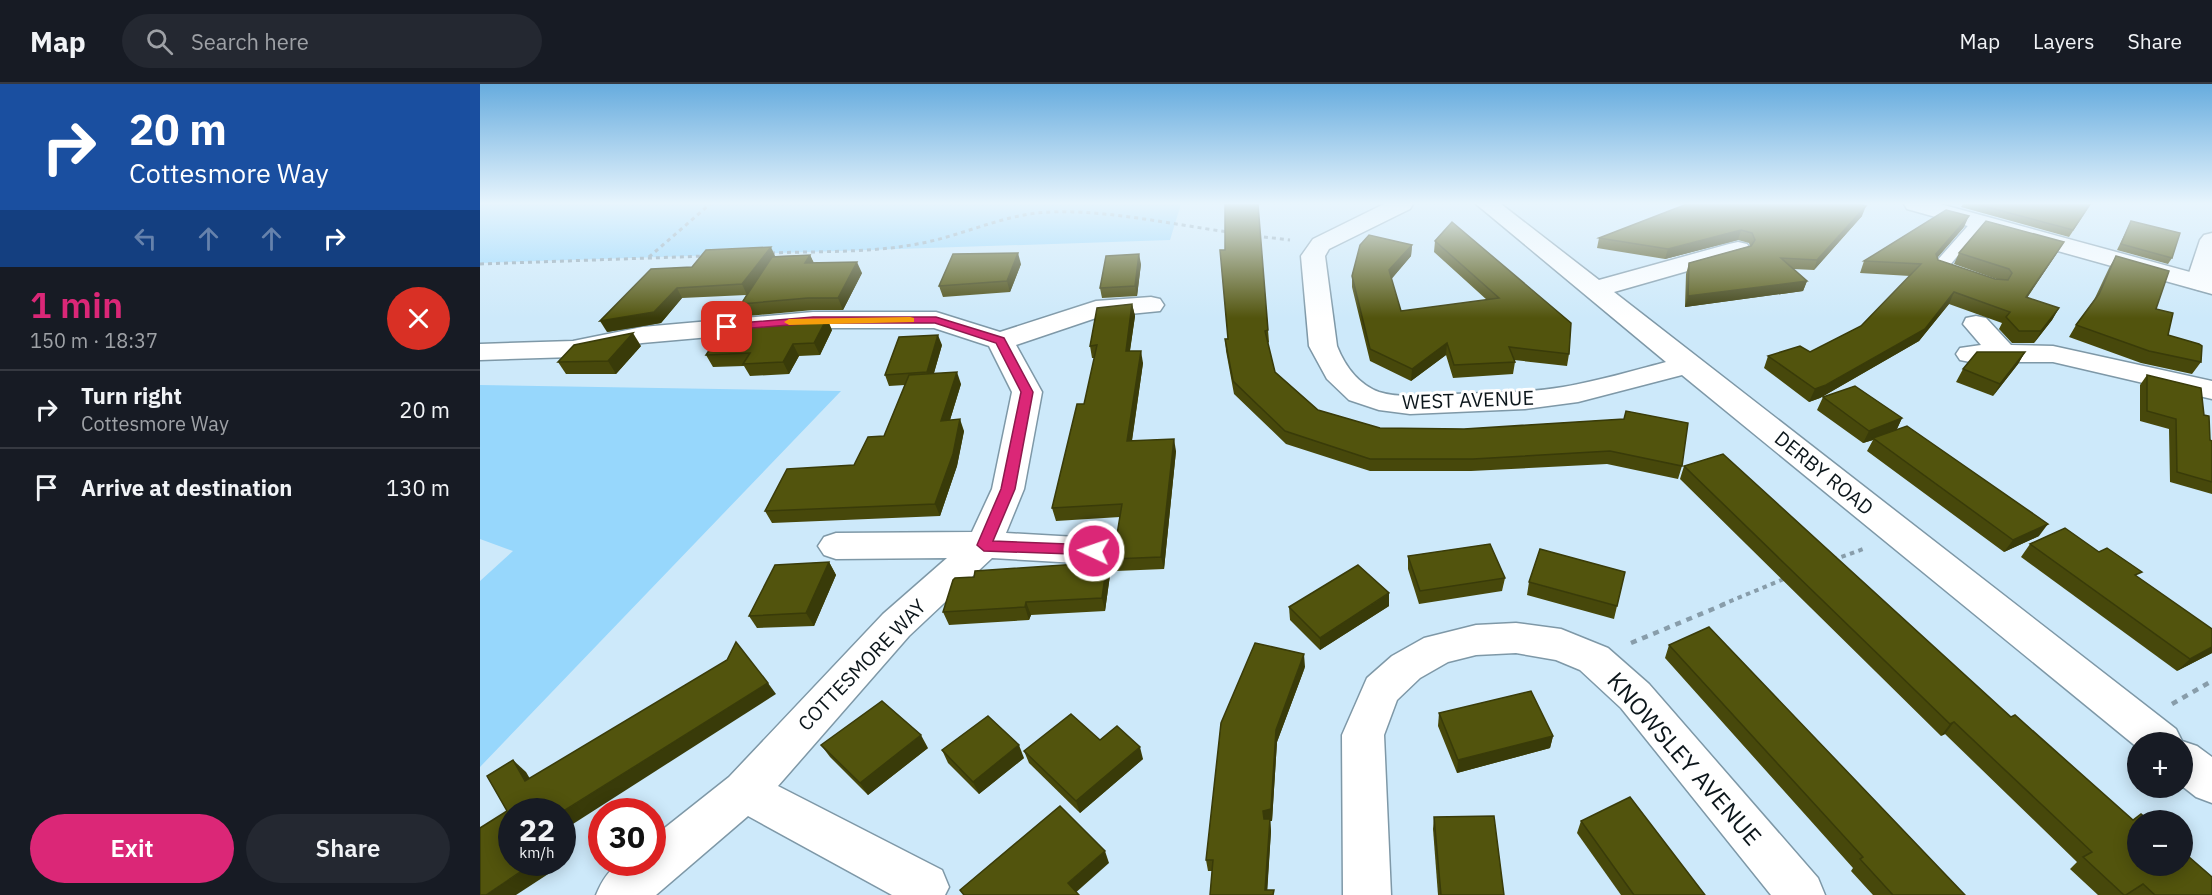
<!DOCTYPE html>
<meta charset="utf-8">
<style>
:root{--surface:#171b24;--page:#242831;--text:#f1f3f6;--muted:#9ea1a6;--line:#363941;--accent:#db2777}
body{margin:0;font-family:"IBM Plex Sans",sans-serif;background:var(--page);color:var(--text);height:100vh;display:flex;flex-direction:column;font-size:22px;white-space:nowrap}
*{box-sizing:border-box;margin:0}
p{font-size:20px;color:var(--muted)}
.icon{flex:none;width:33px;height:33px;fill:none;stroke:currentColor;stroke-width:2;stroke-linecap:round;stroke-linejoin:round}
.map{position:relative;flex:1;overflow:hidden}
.side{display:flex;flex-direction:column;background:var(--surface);width:480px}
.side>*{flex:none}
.hud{background:#1a4fa0;color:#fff;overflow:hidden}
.buttons{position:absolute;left:1647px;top:648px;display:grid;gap:12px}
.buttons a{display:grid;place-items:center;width:66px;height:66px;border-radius:50%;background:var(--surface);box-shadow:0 3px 15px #0003;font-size:30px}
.speed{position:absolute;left:18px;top:714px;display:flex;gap:12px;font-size:30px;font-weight:700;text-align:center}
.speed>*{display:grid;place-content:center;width:78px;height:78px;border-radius:50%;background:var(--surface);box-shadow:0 3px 15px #0003;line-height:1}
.speed small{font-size:15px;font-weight:400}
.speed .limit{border:9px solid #d22;background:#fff;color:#111}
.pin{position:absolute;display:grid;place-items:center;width:51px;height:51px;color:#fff;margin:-26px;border-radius:12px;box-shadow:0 3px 9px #0006}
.me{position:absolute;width:66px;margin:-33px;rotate:273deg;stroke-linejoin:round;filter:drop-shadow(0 0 4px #0008)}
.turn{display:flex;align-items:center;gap:21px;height:126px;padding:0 30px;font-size:27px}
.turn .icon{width:78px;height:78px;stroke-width:2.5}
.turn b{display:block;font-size:42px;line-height:51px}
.lanes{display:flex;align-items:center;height:57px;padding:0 30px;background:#0003;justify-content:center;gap:30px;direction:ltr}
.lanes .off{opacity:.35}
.round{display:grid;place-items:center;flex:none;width:63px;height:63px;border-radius:32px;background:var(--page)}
.headline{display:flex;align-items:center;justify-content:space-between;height:102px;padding:0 30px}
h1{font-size:36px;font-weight:600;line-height:45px;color:var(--accent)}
.action{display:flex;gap:12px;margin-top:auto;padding:12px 30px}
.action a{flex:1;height:69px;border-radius:36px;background:var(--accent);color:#fff;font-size:24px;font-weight:600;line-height:69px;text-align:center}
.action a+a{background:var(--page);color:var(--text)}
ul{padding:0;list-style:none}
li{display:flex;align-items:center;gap:18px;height:78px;padding:0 30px;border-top:2px solid var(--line)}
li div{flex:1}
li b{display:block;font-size:22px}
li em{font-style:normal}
header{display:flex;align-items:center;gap:36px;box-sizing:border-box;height:84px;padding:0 30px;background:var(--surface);border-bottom:2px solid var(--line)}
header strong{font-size:28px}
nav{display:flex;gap:33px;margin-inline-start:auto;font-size:21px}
.search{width:420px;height:54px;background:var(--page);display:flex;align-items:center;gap:15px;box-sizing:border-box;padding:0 21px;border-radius:33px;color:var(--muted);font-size:22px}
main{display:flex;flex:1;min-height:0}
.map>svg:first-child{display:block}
.green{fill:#97d7fc}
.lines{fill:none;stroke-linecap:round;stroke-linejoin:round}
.lane-casing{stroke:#7e98a7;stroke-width:3}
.street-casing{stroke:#7e98a7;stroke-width:3}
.secondary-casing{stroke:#7e98a7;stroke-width:3}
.path-far2{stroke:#889daa;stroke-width:3;stroke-dasharray:4 4;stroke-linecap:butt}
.path-far1{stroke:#889daa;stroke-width:4;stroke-dasharray:4.5 4.5;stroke-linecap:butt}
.path{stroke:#889daa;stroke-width:4.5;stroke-dasharray:6 6;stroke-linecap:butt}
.lane{fill:#fff;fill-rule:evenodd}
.street{fill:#fff;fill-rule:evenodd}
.secondary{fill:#fff;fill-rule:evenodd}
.wall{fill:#47480b}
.shaded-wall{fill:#393b09}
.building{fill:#52540d;stroke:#393b09;stroke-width:1.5}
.route{fill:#db2777;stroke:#8e194d;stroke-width:1.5}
.slow{fill:#f59e0b}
.labels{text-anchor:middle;stroke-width:6;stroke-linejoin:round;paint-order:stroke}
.street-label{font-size:20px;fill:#0c161b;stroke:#fff}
.near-street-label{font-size:24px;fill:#0c161b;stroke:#fff}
</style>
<header>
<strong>Map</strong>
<div class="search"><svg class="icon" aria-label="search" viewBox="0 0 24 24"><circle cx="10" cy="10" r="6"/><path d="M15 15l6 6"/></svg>Search here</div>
<nav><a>Map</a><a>Layers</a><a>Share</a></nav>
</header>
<main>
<section class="side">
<div class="hud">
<div class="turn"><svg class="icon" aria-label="right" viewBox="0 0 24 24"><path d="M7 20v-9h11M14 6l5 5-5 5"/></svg><div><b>20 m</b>Cottesmore Way</div></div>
<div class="lanes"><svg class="icon off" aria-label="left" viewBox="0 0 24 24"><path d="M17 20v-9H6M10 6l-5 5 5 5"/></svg><svg class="icon off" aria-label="ahead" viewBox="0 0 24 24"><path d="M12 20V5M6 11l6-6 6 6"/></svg><svg class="icon off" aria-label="ahead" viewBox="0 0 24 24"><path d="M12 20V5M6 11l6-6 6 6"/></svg><svg class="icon" aria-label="right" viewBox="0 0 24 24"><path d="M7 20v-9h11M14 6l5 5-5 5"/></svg></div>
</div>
<div class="headline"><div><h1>1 min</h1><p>150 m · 18:37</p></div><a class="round" style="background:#d93025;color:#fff"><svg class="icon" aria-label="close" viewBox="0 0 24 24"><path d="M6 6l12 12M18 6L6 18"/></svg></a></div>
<ul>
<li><svg class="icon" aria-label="right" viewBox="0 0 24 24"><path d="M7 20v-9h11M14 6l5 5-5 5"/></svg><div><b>Turn right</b><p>Cottesmore Way</p></div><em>20 m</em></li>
<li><svg class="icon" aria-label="arrive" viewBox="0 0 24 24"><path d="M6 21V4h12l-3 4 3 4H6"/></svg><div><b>Arrive at destination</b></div><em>130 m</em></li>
</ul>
<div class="action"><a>Exit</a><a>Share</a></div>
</section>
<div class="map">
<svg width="1732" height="811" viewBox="0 0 1732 811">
<rect width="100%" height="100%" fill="#cde9fa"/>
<g class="green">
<polygon points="0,120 701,120 690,156 0,179"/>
<polygon points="0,301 361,307 0,683 0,497 33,467 0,455"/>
</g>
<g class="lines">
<defs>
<polygon id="lane" points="1499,134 1506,138 1470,181 1485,187 1487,190 1485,193 1479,195 1454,186 1452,183 1454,180 1494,135"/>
<g id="street">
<path d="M904 120H933L930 125 849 165 845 172 857 262C865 282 878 300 899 308 921 315 950 311 973 310 1009 309 1047 309 1083 303 1118 297 1152 287 1186 278L996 120H1021L1119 196 1249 160 1258 158 1267 160 1270 165 1267 170 1134 208 1696 645 1702 657 1717 662 1732 673V719L1716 713 1702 702V658H1658V664L1202 291 1098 318 1045 325 930 330 899 326 869 316 847 295 829 262 821 172 833 155Z"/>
<polygon points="1732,149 1732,198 1728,203 1719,206 1710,203 1706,198 1720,156 1724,151"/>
<path d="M671 213 680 215 684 221 680 227 619 233 536 261 562 308 544 405 526 449 614 454 626 458 632 467 626 476 614 480 512 474 429 552 298 702 462 786 469 803 465 811H412L268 732 176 811H116C130 778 140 778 172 778V754L249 693 403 530 467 474 356 475 344 471 338 462 344 453 356 449 492 448 512 405 532 308 509 262 454 244H333L162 259 93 273 0 276V260L93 257 162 243 333 228H456L520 248 616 217Z"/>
<polygon points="1496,232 1506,234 1531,261 1573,262 1732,297 1732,315 1573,278 1490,278 1480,276 1476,270 1480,264 1501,261 1483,240 1486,234"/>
<polygon points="1036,539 1081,545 1128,564 1169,600 1338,794 1345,811 1291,811 1141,624 1100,586 1076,576 1036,569 996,571 968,578 940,594 917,616 904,651 911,811 863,811 862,651 887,594 912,572 944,554 996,541"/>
</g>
<polygon id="secondary" points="1424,120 1460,120 1732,194 1732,210 1427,125"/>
</defs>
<use href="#lane" class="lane-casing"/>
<use href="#street" class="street-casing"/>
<use href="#secondary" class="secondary-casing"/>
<g class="path-far2">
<polyline points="776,152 810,156"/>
<path d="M291 169C340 167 389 169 437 160 478 153 515 134 557 129 614 123 690 140 748 148"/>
<polyline points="169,173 230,120"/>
<polyline points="0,180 226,172"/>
</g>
<g class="path-far1">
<polyline points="1353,476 1386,464"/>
<polyline points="1241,521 1304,495"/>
</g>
<g class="path">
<polyline points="1151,559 1245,520"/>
<polyline points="1692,620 1732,597"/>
</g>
<use href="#lane" class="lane"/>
<use href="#street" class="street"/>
<use href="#secondary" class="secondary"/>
</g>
<g class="wall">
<polygon points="1483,120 1611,120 1589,153 1481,123"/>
<polygon points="1382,132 1334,186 1313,185 1327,197 1323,207 1205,223 1206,190 1209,179 1270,162 1269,159 1258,156 1185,175 1117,164 1119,154"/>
<polygon points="1651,137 1692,174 1688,180 1637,166"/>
<polygon points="1484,143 1457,174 1458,176 1515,195 1519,196 1474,180 1479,169 1577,169 1547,214 1579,224 1572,236 1554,259 1532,259 1519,245 1522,239 1469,220 1439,257 1340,314 1329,318 1284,284 1288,272 1330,268 1381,242 1430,192 1380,189 1384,177"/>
<polygon points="955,157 1089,270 1087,282 1034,276 1035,278 1033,290 973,294 966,271 931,297 890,277 872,203 872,192 932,161 931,172 911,195 921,227 1007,216 954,168"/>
<polygon points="330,171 334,179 382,189 363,226 333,226 267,232 261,220 266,211 202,214 181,239 127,248 212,183 295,172"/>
<polygon points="1636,172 1676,225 1688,251 1721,278 1712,290 1661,279 1589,253 1596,241 1614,216 1629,184"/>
<polygon points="541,180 530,208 463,213 459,202"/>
<polygon points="661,180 657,212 622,214 620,204"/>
<polygon points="652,220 655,232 650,267 663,279 652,357 696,367 684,485 636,487 633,475 640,433 576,437 572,424 604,320 615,274 612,274 610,262"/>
<polygon points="352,246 340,271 319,272 309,290 270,292 264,282 233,283 226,271"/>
<polygon points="788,246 789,258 788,259 795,288 838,326 900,344 984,345 1144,335 1202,382 1198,395 1127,380 991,387 890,387 806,360 754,310 746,267 745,255"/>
<polygon points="462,261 454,289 481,300 470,336 484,347 477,382 460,432 292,439 285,427 374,381 404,352 425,301 409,302 405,291"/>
<polygon points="161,262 136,290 86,290 78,278"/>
<polygon points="1545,268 1538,280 1513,312 1476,298 1483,285"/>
<polygon points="1667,291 1724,331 1730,356 1732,357 1732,410 1690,398 1689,345 1660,337 1660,301"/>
<polygon points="1343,313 1422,334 1417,345 1559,452 1524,468 1387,367 1393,356 1383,359 1337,326"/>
<polygon points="1204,382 1531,633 1653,736 1732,811 1618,811 1590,785 1597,778 1465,650 1461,652 1200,395"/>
<polygon points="1550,460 1619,468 1657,493 1732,569 1697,587 1541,473"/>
<polygon points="928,472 1025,494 1022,507 939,520 928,485"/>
<polygon points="349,478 356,491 334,542 277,544 269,532"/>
<polygon points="627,478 630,491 625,527 551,531 549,536 469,541 463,528 494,493"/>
<polygon points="1049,498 1137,522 1134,535 1047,511"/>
<polygon points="909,522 840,566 810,536 809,523"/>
<polygon points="1189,561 1485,811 1393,811 1371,787 1373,784 1185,574"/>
<polygon points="825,583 797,658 792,737 790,737 791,747 787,806 794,811 732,787 728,787 726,776"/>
<polygon points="959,629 1073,652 1070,664 977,689 958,642"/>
<polygon points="620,656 663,675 600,729 549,679 544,667"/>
<polygon points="341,661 448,664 388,711 350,673"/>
<polygon points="462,666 544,674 499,710 468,679"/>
<polygon points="954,733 1024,811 958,811 953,745"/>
<polygon points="1101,737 1225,811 1141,811 1097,749"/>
</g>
<g class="shaded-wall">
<polygon points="1386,122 1382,132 1334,186 1337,176"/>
<polygon points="1489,132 1484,143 1450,182 1456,170"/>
<polygon points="1261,146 1258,156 1185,175 1188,165"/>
<polygon points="1584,158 1577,169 1539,225 1546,213"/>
<polygon points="932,161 931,172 909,198 909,186"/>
<polygon points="291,163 296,174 267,211 262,200"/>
<polygon points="538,169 541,180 530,208 527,197"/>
<polygon points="659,170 661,180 657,212 655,202"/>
<polygon points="330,171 335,182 325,179"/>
<polygon points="377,178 382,189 363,226 358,214"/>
<polygon points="1327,197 1323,207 1205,223 1208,212"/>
<polygon points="197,204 202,214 181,239 127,248 120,237"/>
<polygon points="1474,208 1469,220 1439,257 1340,314 1329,318 1335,305"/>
<polygon points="652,220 655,232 648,279 646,267"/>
<polygon points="1579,224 1572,236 1554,259 1561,247"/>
<polygon points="347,234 352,246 340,271 334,259"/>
<polygon points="153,249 161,262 136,290 128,277"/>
<polygon points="458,251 462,261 451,299 447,288"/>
<polygon points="967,259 966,271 931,297 932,285"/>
<polygon points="313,260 319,272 309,290 303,278"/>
<polygon points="661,267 663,279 650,369 647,357"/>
<polygon points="1545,268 1538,280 1513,312 1520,300"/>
<polygon points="477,288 481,300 466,349 461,337"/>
<polygon points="1422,334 1416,347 1393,354 1393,356 1383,359 1389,347"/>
<polygon points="480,335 484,347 477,382 460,432 455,420"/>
<polygon points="694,355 696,367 684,485 681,473"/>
<polygon points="1568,440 1559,452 1524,468 1533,456"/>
<polygon points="349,478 356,491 334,542 326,529"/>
<polygon points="627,478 630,491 625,527 622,514"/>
<polygon points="909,509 909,522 840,566 840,554"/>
<polygon points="546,518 551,531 549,536 545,523"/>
<polygon points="1732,563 1732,569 1697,587 1710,575"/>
<polygon points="824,570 825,583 797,658 792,737 790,737 791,747 787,811 785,806 784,739 783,727 796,646"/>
<polygon points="288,599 296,610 82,747 82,728"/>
<polygon points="1474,638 1465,650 1461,652 1470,640"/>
<polygon points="441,651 448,664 388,711 380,699"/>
<polygon points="1073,652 1070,664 977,689 978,676"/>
<polygon points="539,661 544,674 499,710 493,698"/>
<polygon points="660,663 663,675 600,729 596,717"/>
<polygon points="33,676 46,688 58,708 45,697"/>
<polygon points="625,767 629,779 593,811 588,799"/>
<polygon points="55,778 76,778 79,783 36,811 6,811"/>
</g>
<g class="building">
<polygon points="745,120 778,120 788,246 785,247 795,288 838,326 900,344 984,345 1144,335 1146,327 1208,339 1202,382 1130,367 993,375 890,375 805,347 753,297 745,255 748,255 740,166 745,166"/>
<polygon points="1207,120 1378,120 1386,122 1337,176 1301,174 1327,197 1208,212 1209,179 1271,162 1275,156 1272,149 1261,146 1188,165 1119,154"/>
<polygon points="1496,120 1610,120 1593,146"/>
<polygon points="1466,126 1489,132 1456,170 1458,176 1515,195 1528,196 1532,189 1529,185 1479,169 1506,137 1584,158 1546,213 1579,224 1561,247 1539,247 1526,233 1530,228 1474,208 1445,245 1346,301 1335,305 1288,272 1320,262 1330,268 1381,242 1441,180 1384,177"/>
<polygon points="1651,137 1700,149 1692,174 1641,160"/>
<polygon points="972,138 1091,239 1089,270 1029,263 1035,278 974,281 967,259 932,285 890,265 872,192 880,161 889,151 932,161 909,186 921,227 1019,214 955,157"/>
<polygon points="291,163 262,200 197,204 174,228 120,237 171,185 212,183 226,166"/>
<polygon points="538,169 527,197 459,202 473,170"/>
<polygon points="659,170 655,202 620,204 626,172"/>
<polygon points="330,171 325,179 377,178 358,214 328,214 261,220 292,173"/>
<polygon points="1636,172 1689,187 1676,225 1693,229 1688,251 1719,260 1722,262 1721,278 1669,267 1596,241 1619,210"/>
<polygon points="652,220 646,267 661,267 647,357 694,355 681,473 633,475 642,420 572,424 597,320 604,320 617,261 610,262 617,224"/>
<polygon points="347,234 334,259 313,260 303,278 263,280 270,269 226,271 246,241"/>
<polygon points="153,249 128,277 78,278 94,261"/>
<polygon points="458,251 447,288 405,291 419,253"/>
<polygon points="1497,268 1545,268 1520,300 1483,285"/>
<polygon points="477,288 461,337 480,335 473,370 455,420 285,427 307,385 374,381 388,353 404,352 429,291"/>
<polygon points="1667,291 1721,304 1724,331 1729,332 1730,356 1732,357 1732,398 1697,388 1696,335 1667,327"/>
<polygon points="1375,302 1422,334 1389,347 1343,313"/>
<polygon points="1427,342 1568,440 1533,456 1393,354"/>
<polygon points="1243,370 1531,633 1535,631 1653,736 1661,730 1668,736 1658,736 1658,782 1702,782 1702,767 1732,793 1732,811 1675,811 1663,800 1646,811 1644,811 1603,773 1612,768 1474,638 1470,640 1204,382"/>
<polygon points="1585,444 1619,468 1627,464 1662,488 1655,491 1732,545 1732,563 1710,575 1550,460"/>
<polygon points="1010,460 1025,494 940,507 928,472"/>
<polygon points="1060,465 1145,488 1137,522 1049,498"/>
<polygon points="349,478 326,529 269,532 295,481"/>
<polygon points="627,478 622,514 546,518 545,523 463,528 473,496 475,494 494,493 495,487"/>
<polygon points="878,481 909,509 840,554 809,523"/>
<polygon points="1229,543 1485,811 1413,811 1380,775 1383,773 1189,561"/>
<polygon points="256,558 288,599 82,728 32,728 32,778 55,778 6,811 0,811 0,744 27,727 7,692 33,676 45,697 247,576"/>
<polygon points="775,559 824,570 796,646 791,725 783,727 784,735 790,735 785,806 794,806 793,811 730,811 733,776 726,776 741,639"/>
<polygon points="1051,607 1073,652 978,676 959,629"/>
<polygon points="402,617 441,651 380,699 341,661"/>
<polygon points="591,630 620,656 637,642 660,663 596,717 544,667"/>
<polygon points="508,632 539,661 493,698 462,666"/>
<polygon points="1150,713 1225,811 1154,811 1101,737"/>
<polygon points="580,722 625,767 588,799 599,811 484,811 480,806"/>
<polygon points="1014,732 1024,811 961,811 954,733"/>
</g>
<linearGradient id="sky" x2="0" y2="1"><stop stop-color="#67acde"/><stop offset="0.51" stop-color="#e8f5fd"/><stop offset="1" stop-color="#e8f5fd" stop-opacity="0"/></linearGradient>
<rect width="1732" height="234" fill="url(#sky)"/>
<polygon class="route" points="333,233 456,233 524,254 553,308 535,405 513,457 614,461 619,463 621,467 619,471 504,467 497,461 521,405 541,308 516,259 455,239 333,239 247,246 242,243 247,240"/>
<polygon class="slow" points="430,233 434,234 434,238 309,241 304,238 309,235"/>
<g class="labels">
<g class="street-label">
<text transform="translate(988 316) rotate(-2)" y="7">WEST AVENUE</text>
<text transform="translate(1344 389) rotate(39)" y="7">DERBY ROAD</text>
<text transform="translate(382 581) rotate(-46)" y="7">COTTESMORE WAY</text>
</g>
<g class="near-street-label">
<text transform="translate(1204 675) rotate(49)" y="8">KNOWSLEY AVENUE</text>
</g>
</g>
</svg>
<div class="buttons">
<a>+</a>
<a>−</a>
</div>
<div class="speed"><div>22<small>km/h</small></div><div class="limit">30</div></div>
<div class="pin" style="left:247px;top:243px;background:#d93025"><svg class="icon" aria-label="arrive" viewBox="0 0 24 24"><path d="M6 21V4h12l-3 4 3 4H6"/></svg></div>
<svg class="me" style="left:614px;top:467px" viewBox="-20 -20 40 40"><circle r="17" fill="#db2777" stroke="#fff" stroke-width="3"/><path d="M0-11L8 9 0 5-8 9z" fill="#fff"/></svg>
</div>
</main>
